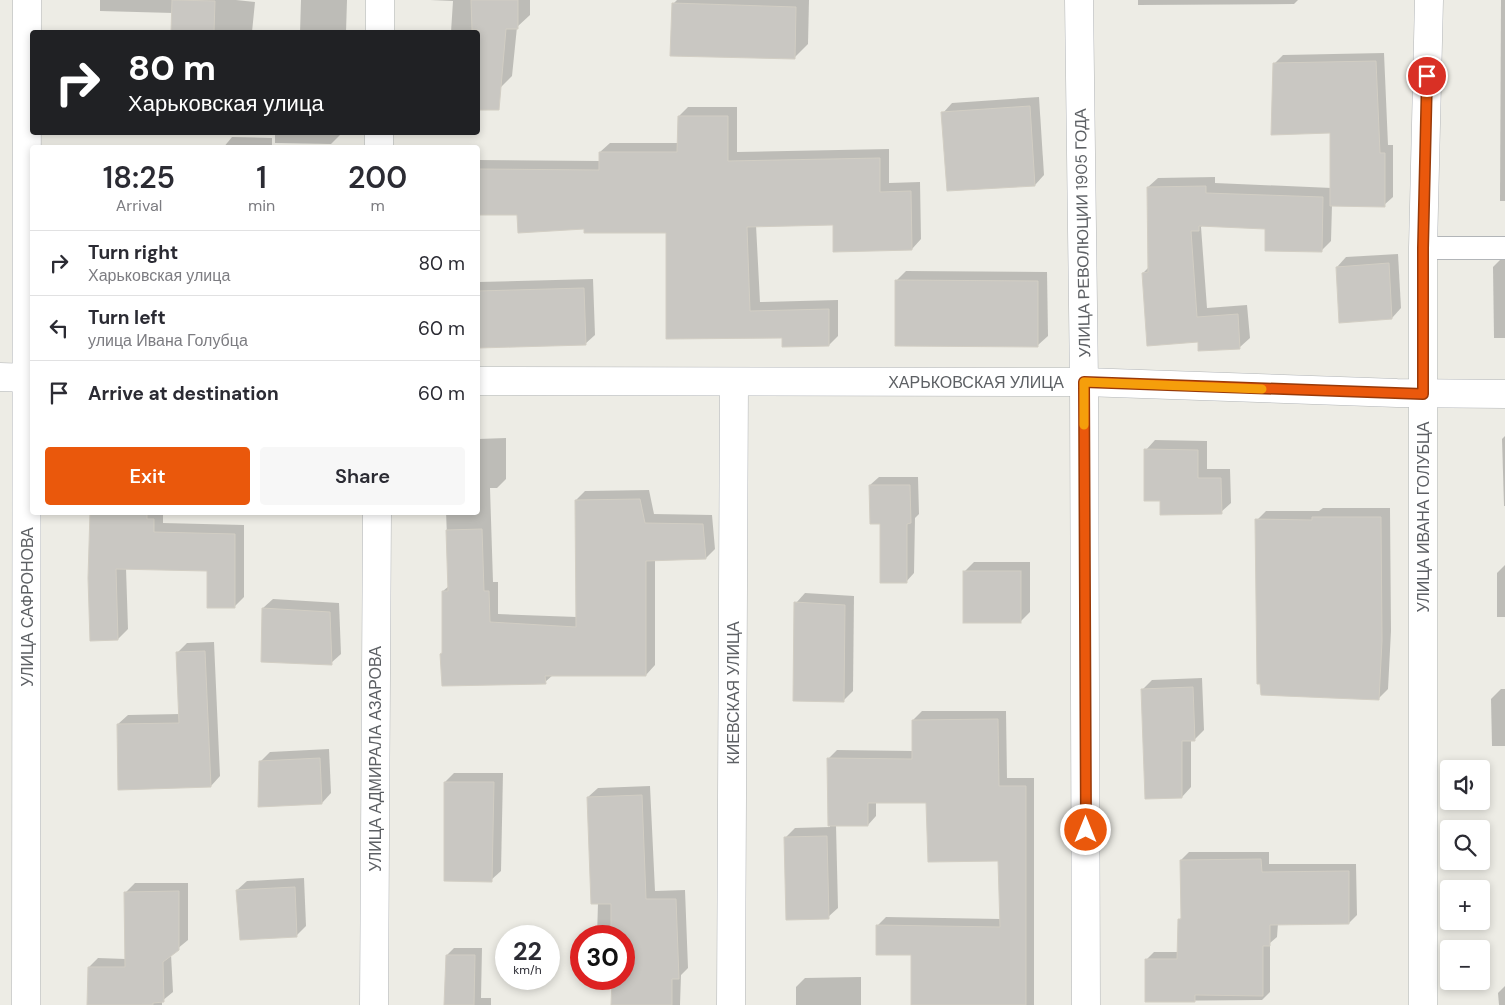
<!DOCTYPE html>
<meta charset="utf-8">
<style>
:root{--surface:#fff;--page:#f7f7f7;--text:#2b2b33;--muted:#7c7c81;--line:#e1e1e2;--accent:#ea580c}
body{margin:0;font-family:"DM Sans",sans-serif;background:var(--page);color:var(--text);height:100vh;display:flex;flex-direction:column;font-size:19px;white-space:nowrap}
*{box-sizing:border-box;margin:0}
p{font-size:16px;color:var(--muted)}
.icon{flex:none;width:28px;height:28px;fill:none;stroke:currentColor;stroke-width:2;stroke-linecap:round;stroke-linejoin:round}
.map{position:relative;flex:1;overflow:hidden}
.panel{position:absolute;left:30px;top:145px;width:450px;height:370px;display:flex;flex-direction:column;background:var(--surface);border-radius:5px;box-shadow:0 2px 8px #0003}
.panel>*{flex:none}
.banner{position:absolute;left:30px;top:30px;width:450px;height:105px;border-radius:5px;box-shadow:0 2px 8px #0003;background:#202124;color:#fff;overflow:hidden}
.buttons{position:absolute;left:1440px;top:760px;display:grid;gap:10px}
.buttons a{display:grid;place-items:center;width:50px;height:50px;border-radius:5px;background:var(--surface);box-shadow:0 2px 8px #0003;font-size:25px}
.speed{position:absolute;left:495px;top:925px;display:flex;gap:10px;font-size:25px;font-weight:700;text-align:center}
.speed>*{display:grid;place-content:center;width:65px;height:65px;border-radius:50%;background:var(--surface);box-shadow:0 2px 8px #0003;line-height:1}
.speed small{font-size:12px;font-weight:400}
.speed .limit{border:8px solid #d22;background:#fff;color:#111}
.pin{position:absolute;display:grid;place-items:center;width:42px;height:42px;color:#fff;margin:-21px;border:2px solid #fff;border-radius:50%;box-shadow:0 1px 5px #0007}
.me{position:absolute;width:55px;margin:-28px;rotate:0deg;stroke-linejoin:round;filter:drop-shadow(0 0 4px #0008)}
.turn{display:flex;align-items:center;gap:18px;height:105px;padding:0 15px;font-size:22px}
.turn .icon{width:65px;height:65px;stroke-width:2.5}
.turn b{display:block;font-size:35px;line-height:42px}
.eta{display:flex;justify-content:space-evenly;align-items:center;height:85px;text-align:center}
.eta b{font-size:30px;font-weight:600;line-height:35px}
.cta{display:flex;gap:10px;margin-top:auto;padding:10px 15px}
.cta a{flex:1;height:58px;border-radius:5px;background:var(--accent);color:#fff;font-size:20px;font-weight:600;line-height:58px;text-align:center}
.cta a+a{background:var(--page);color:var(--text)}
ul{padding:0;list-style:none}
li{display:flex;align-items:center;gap:15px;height:65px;padding:0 15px;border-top:1px solid var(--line)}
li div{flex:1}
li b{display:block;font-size:19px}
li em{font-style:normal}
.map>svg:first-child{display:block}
.shadow{fill:#0003}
.building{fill:#c9c7c2;stroke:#d2cec4}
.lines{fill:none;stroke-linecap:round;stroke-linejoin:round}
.service-casing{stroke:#b2b5b8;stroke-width:24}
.minor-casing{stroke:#b2b5b8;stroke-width:29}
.tertiary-casing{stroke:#b2b5b8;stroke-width:29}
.service{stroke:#fff;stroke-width:22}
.minor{stroke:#fff;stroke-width:28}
.tertiary{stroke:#fff;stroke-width:28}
.route-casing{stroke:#983908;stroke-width:12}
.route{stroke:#ea580c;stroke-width:9}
.slow{stroke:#f59e0b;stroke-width:9}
.labels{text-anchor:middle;stroke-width:4;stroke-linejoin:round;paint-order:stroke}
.street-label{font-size:16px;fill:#5d6064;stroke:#fff}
</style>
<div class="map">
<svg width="1505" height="1005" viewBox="0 0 1505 1005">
<rect width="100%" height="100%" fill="#edece5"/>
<g class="shadow">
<polygon points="100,0 236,0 255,2 252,32 172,32 173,13 100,11"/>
<polygon points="301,0 347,0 346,32 300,32"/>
<polygon points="430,0 530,0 530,15 517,27 512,76 500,88 478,87 478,32 451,32 453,1"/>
<polygon points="677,0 809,0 808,44 794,58 673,4"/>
<polygon points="1138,0 1298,0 1294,4 1138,5"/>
<polygon points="1501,0 1505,0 1505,201 1500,201"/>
<polygon points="1384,53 1388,145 1393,145 1393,197 1384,205 1332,205 1331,241 1321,251 1267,228 1203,225 1201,227 1207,308 1247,305 1250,338 1240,347 1200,350 1199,340 1143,273 1149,267 1148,187 1158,178 1215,177 1215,183 1332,188 1331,131 1274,64 1283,55"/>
<polygon points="1039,97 1044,175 1035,185 943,113 952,103"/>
<polygon points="688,107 737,107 737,152 889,149 889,183 920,182 921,239 912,249 834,224 756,225 760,302 838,300 838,336 829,345 783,337 667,338 667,232 585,228 518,214 478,213 478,160 600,161 600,152 610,143 678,143 679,116"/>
<polygon points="275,132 340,132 340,135 331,144 275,143"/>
<polygon points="232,137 272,138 272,148 223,148"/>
<polygon points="1398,254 1401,308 1392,318 1337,267 1346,257"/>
<polygon points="1505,255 1505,338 1494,338 1493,267"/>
<polygon points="906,271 1047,272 1048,336 1038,345 896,281"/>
<polygon points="593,279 595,335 585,344 478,347 478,282"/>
<polygon points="1505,436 1505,506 1504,506 1502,439"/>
<polygon points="506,438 506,479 497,488 490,488 493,582 498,582 498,614 577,617 576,500 585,491 649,490 654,514 712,515 715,549 706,558 655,559 655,665 646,675 553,675 545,682 443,652 443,591 449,586 446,512 478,512 478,439"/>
<polygon points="1155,440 1207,441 1207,469 1230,469 1231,503 1221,512 1161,500 1146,450"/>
<polygon points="879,477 918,477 919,514 915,518 914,573 906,582 881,522 870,485"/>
<polygon points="1323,508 1390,508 1391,631 1388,689 1379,698 1257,520 1266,511 1319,511"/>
<polygon points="91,512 163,512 163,523 244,525 244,597 234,607 208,569 126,568 128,629 118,639"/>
<polygon points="266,512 308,512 266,515"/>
<polygon points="974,562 1030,562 1030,612 1020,622 965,571"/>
<polygon points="1505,565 1505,617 1497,617 1497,573"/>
<polygon points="805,593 854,596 853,691 843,701 796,603"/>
<polygon points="273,599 339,603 341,654 331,663 263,608"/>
<polygon points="214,642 220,776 211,786 118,724 128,715 180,714 178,652 187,643"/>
<polygon points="1202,678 1204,730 1194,740 1191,740 1191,787 1182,797 1143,689 1152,680"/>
<polygon points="1501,689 1505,689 1505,746 1492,746 1491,699"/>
<polygon points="922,711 1006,711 1007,778 1034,778 1034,1005 912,1005 913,953 877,926 886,917 1001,919 999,860 927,801 876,802 876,816 868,825 836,825 838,908 828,917 785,838 795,828 830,827 828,759 837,750 913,751 913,720"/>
<polygon points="329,749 331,793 322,803 260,762 270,752"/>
<polygon points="454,773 503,773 501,871 491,880 445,782"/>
<polygon points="650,786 655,891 685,890 688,968 681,975 680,1005 619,1005 619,979 624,979 624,936 597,936 598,903 588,797 598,788"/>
<polygon points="1189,852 1269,852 1269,864 1356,864 1357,915 1349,923 1278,923 1277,937 1270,943 1270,992 1262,1000 1146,1001 1146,960 1154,952 1179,952 1179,920 1182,917 1181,860"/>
<polygon points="304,878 306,926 296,936 237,890 247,881"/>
<polygon points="135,883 188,883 188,940 171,954 173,992 162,1001 162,1005 88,1005 89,967 98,958 126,959 126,892"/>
<polygon points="454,948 482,948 481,998 491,998 491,1005 446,1005 447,955"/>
<polygon points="861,977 861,1005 796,1005 796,987 805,978"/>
<polygon points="1505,986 1505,1005 1499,1005 1498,993"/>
</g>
<g class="building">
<polygon points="172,0 215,1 214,32 171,32"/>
<polygon points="471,0 518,0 518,29 506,29 499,110 478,110 478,30 472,30"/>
<polygon points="672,3 796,7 795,59 670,56"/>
<polygon points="1376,61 1380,153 1385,153 1385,207 1330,206 1330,133 1271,135 1273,63"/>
<polygon points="1030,106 1035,186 947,191 941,112"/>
<polygon points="678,116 728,116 728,161 880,158 880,192 911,191 912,250 833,252 833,225 747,227 750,311 829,309 829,346 782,347 782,338 666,339 666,233 584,233 584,229 518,233 517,215 478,215 478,169 599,170 599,152 677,152"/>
<polygon points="1206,186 1206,193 1323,197 1322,252 1265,251 1265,229 1199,226 1199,231 1191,231 1197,317 1238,314 1240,349 1198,351 1198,342 1147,346 1142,273 1148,272 1147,187"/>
<polygon points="1389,263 1392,319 1339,323 1336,267"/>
<polygon points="895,280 1038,281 1038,347 895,346"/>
<polygon points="584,288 586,345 478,348 478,291"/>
<polygon points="1144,449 1198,450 1198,478 1221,478 1222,514 1160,515 1160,501 1144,501"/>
<polygon points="869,485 910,485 911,523 907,524 907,583 880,583 880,524 870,524"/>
<polygon points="640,499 645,523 703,524 706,559 646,561 646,676 545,676 546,684 442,686 440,654 442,653 442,591 448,591 446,530 482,529 484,591 489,591 490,622 576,627 575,500"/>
<polygon points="90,512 147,512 147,519 154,519 154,532 235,534 235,608 207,608 207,571 116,569 118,640 90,641 88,578"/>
<polygon points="1312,517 1381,517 1382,641 1379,700 1261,695 1260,684 1257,684 1255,519 1312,520"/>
<rect x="963" y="571" width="58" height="52"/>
<polygon points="794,602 845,605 844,702 793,701"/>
<polygon points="262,608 330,612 332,665 261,662"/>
<polygon points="205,651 211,787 118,790 117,724 179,723 176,652"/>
<polygon points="1193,687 1195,741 1182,741 1182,798 1145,799 1141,689"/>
<polygon points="998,719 999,786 1026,786 1026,1005 911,1005 911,955 876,955 876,925 1000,927 998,861 928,862 926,803 868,803 868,826 828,826 827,758 912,759 912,720"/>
<polygon points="320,758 322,804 258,807 259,761"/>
<polygon points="444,782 494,782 492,882 444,881"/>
<polygon points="642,795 646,899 676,899 679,979 672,979 672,1005 611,1005 612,979 624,979 624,936 611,936 611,904 591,904 587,797"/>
<polygon points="827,836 829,919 786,920 784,837"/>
<polygon points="1261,859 1262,872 1349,871 1349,924 1270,925 1270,946 1263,946 1263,996 1195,995 1195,1002 1145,1002 1145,959 1177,959 1178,919 1181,919 1180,860"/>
<polygon points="295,887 297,937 240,940 236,890"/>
<polygon points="179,891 179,950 163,962 164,1002 153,1003 153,1005 87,1005 88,967 125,967 124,892"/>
<polygon points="446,955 475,955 474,1005 444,1005"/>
</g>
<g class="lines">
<defs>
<polyline id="service" points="1423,248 1505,248"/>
<g id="minor">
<polyline points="1079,0 1084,382 1086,1005"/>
<polyline points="380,32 380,0"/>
<polyline points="379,148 379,132"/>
<polyline points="0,377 32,378"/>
<polyline points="478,381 1084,382 1397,393 1505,394"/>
<polyline points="26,1005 27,0"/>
<polyline points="374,1005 377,512"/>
<polyline points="731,1005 734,382"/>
</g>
<polyline id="tertiary" points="1423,1005 1423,248 1429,0"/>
</defs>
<use href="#service" class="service-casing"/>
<use href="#minor" class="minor-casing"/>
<use href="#tertiary" class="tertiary-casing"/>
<use href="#service" class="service"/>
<use href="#minor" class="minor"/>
<use href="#tertiary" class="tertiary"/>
</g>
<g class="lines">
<defs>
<polyline id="route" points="1086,830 1084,382 1423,394 1423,248 1427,76"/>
</defs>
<use href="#route" class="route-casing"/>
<use href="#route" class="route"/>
<polyline class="slow" points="1084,425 1084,382 1262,389"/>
</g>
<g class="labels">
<g class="street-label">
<text transform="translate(1082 233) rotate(-91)" y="6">УЛИЦА РЕВОЛЮЦИИ 1905 ГОДА</text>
<text x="976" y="388">ХАРЬКОВСКАЯ УЛИЦА</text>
<text transform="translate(1423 517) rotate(-90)" y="6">УЛИЦА ИВАНА ГОЛУБЦА</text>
<text transform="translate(27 607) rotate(-90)" y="6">УЛИЦА САФРОНОВА</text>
<text transform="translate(733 693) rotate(-90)" y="6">КИЕВСКАЯ УЛИЦА</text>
<text transform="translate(375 759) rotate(-90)" y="6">УЛИЦА АДМИРАЛА АЗАРОВА</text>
</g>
</g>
</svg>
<div class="buttons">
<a><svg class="icon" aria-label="sound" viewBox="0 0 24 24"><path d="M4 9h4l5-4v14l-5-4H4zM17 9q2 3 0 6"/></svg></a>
<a><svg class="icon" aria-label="search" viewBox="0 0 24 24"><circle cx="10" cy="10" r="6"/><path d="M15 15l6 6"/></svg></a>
<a>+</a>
<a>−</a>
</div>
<div class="speed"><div>22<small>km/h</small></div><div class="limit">30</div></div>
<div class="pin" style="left:1427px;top:76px;background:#d93025"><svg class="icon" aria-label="arrive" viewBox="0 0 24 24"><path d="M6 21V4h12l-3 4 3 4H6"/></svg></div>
<svg class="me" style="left:1086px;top:830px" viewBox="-20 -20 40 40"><circle r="17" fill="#ea580c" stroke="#fff" stroke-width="3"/><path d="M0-11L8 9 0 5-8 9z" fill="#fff"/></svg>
<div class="banner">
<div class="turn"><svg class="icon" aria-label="right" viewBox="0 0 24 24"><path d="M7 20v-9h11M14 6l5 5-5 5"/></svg><div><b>80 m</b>Харьковская улица</div></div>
</div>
<section class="panel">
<div class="eta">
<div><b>18:25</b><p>Arrival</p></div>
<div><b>1</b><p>min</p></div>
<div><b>200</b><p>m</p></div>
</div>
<ul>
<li><svg class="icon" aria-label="right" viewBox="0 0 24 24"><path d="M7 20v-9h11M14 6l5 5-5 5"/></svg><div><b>Turn right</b><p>Харьковская улица</p></div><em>80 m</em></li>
<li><svg class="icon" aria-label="left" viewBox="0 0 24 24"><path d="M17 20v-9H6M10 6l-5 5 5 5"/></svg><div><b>Turn left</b><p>улица Ивана Голубца</p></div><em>60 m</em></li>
<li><svg class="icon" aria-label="arrive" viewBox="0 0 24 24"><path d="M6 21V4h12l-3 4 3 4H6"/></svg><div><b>Arrive at destination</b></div><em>60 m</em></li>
</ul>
<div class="cta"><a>Exit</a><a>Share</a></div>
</section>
</div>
